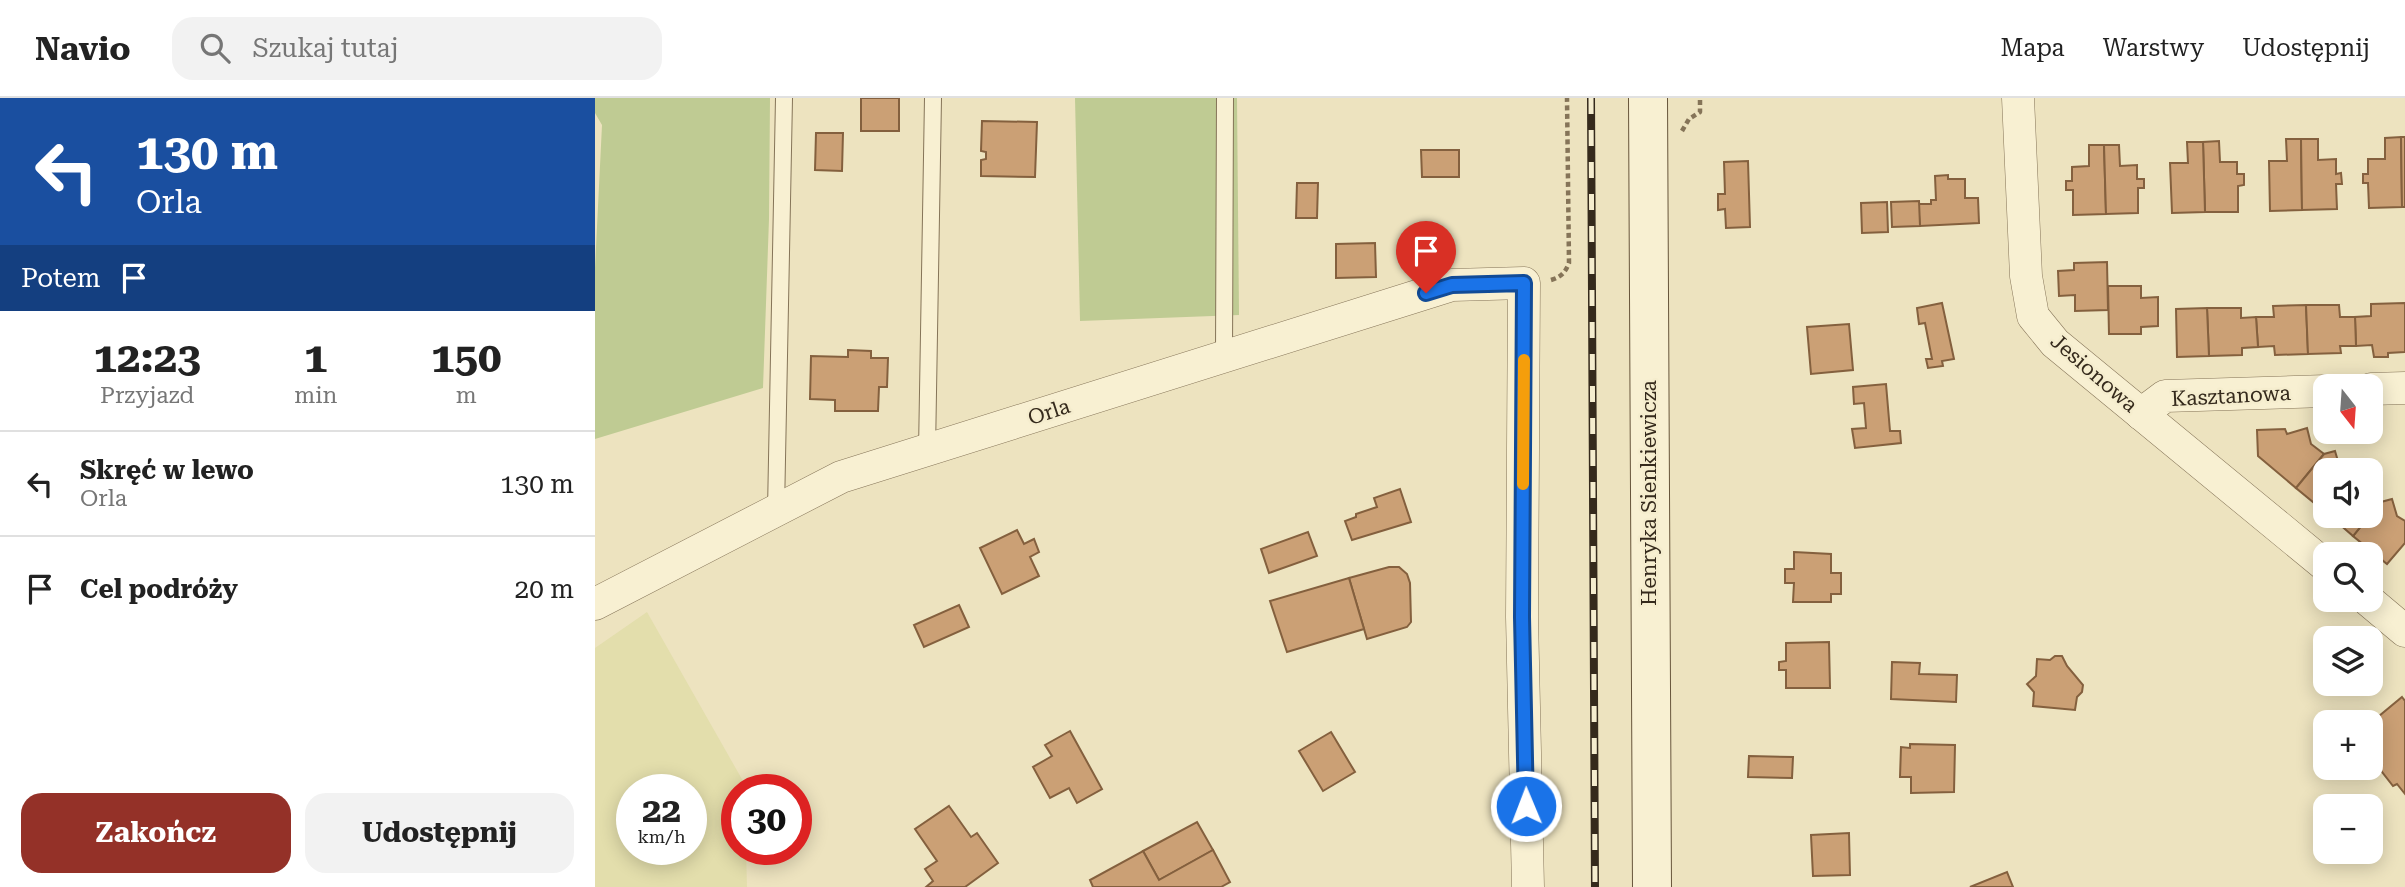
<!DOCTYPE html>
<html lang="pl">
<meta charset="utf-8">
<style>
:root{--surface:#fff;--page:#f2f2f2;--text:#222;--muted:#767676;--line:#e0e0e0;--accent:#943128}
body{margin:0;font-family:"Roboto Serif",serif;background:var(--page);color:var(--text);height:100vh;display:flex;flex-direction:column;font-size:26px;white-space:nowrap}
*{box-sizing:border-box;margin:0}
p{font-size:23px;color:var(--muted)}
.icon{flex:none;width:38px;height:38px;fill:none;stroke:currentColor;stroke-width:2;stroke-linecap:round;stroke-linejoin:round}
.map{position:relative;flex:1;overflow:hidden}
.drawer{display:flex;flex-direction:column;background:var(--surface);width:595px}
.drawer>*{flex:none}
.guide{background:#1a4fa0;color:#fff;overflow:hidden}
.needle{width:46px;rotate:163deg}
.tools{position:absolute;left:1718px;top:276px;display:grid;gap:14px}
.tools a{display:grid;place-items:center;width:70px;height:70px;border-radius:14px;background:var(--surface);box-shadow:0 4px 18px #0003;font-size:35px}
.speed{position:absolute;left:21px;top:676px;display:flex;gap:14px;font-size:35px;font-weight:700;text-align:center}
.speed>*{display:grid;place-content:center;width:91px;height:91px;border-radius:50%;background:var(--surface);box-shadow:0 4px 18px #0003;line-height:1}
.speed small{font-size:18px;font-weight:400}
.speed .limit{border:10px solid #d22;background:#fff;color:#111}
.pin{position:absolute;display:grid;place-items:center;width:60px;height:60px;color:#fff;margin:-72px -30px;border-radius:50% 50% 50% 0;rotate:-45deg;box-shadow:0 0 7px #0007}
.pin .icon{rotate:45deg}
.me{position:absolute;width:77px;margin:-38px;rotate:359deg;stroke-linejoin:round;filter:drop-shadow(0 0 5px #0008)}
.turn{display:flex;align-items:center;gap:24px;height:147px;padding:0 21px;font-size:32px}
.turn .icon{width:91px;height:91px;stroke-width:2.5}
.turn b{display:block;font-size:49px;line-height:60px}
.then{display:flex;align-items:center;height:66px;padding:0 21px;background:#0003;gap:14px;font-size:26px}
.eta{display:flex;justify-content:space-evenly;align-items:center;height:119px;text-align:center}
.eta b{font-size:42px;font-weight:700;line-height:49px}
.action{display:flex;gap:14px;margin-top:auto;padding:14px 21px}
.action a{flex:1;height:80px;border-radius:21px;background:var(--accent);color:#fff;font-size:28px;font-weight:700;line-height:80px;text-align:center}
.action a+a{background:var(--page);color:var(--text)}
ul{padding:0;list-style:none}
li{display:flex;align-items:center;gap:21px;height:105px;padding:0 21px;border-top:2px solid var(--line)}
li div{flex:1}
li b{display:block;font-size:26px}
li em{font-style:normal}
header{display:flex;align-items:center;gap:42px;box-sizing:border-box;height:98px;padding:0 35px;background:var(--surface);border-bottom:2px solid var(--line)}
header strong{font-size:33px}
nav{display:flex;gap:38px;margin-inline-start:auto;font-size:24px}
.search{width:490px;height:63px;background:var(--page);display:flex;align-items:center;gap:18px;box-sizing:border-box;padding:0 24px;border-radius:21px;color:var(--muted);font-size:26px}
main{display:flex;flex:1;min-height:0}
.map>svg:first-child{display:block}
.farmland{fill:#e3deac;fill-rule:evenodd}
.green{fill:#bfcb93}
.building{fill:#cba075;stroke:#84603e;stroke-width:2}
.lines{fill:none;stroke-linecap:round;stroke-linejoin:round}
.lane-casing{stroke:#857458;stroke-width:18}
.street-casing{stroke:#857458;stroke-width:33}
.secondary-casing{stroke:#67553b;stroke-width:40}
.path{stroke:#857458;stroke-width:4.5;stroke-dasharray:5 3.5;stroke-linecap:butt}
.lane{stroke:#f8f0d2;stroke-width:16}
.street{stroke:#f8f0d2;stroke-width:32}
.secondary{stroke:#f8f0d2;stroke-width:38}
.rail-casing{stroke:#352a1c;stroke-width:8}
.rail{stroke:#f5edce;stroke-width:5;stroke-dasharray:16;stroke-linecap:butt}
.route-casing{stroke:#114b97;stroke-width:18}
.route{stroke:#1a73e8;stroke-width:12}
.slow{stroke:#f59e0b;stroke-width:12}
.labels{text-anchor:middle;stroke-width:5;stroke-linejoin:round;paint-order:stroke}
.street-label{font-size:21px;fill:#352a1c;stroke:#f5edce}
</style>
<header>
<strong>Navio</strong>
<div class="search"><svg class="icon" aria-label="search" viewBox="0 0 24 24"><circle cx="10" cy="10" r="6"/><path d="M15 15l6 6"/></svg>Szukaj tutaj</div>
<nav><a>Mapa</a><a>Warstwy</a><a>Udostępnij</a></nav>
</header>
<main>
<section class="drawer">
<div class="guide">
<div class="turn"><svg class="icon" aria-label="left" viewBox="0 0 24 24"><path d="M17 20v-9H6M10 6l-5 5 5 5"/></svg><div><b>130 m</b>Orla</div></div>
<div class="then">Potem<svg class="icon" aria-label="arrive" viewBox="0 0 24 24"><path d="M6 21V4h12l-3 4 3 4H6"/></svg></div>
</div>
<div class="eta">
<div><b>12:23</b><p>Przyjazd</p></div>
<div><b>1</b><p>min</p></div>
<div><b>150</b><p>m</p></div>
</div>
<ul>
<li><svg class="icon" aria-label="left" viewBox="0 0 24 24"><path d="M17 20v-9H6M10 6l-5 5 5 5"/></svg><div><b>Skręć w lewo</b><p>Orla</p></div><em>130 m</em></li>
<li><svg class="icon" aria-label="arrive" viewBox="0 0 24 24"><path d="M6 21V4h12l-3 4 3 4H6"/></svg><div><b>Cel podróży</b></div><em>20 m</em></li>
</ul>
<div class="action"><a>Zakończ</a><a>Udostępnij</a></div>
</section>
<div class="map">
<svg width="1810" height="789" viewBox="0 0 1810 789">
<rect width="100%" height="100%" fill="#ede3bf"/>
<path class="farmland" d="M52 514 148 683 149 691H142V751H151L152 789H0V550ZM37 691H96V751H37Z"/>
<g class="green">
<polygon points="0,0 175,0 174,121 168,290 0,341 0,170 7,27 0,15"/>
<polygon points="480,0 642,0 644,217 485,223"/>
</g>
<g class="building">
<rect x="266" y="0" width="38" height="33"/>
<polygon points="387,23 442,24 440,79 386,78 386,62 391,61 391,54 386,53"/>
<polygon points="221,35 248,35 247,73 220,72"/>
<polygon points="1806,39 1807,109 1774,110 1773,85 1768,85 1768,76 1773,76 1773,61 1790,61 1790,40"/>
<polygon points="1806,39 1810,39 1810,109 1807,109"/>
<polygon points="1691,41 1706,41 1707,112 1675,113 1674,63 1692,63"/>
<polygon points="1706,41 1723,41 1723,62 1741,61 1741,76 1746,75 1747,86 1741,86 1742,111 1707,112"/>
<polygon points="1624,43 1625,64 1642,64 1642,76 1649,76 1649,87 1643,88 1643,114 1610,114 1608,44"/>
<polygon points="1592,44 1608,44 1610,114 1577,115 1575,65 1593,65"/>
<polygon points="1494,47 1509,47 1511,116 1478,117 1478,92 1471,92 1471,83 1477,83 1477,69 1494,68"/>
<polygon points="1509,47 1524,47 1525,68 1542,67 1542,81 1549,81 1549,90 1543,90 1543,115 1511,116"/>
<polygon points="826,52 864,52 864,79 827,79"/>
<polygon points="1153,63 1155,129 1131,130 1130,111 1123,112 1123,96 1130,96 1129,64"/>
<polygon points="1353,77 1353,81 1370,81 1370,100 1383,100 1384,125 1325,128 1323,106 1336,106 1336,102 1341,102 1340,78"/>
<polygon points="702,85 723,85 722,120 701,120"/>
<polygon points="1324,103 1325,128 1297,129 1296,104"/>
<polygon points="1292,104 1293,134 1267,135 1266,105"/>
<polygon points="780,145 781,179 741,180 741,146"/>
<polygon points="1512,164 1513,212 1480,213 1480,197 1464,198 1463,173 1479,172 1479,165"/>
<polygon points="1513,188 1546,188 1546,200 1563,199 1563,228 1546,229 1546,236 1514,236"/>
<polygon points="1347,205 1359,261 1347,263 1348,268 1333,270 1331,261 1337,261 1330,225 1324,226 1322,210"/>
<polygon points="1810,205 1810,254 1793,255 1793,259 1779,259 1777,247 1761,248 1760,219 1776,218 1776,206"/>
<polygon points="1711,207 1713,256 1680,257 1679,248 1663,249 1661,219 1679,219 1678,208"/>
<polygon points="1711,207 1744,207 1745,219 1760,219 1761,248 1745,248 1746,255 1713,256"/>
<polygon points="1612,210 1646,210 1646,220 1661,219 1663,249 1647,250 1647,257 1614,258"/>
<polygon points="1612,210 1614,258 1582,259 1581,211"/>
<polygon points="1254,226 1258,272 1216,276 1212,229"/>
<polygon points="253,252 276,253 276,260 293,260 292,289 284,289 283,313 240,313 240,302 215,301 216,258 253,259"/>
<polygon points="1291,286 1295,333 1305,333 1306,345 1260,350 1257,331 1271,330 1269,305 1259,306 1258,289"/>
<polygon points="1712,330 1716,346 1729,356 1701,390 1663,358 1662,332 1690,331 1692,336"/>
<polygon points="1740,353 1745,370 1748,373 1731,373 1730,414 1701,390 1729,356"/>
<polygon points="805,391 816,424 757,442 750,423 761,419 761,416 782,409 779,400"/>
<polygon points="1797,401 1802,418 1810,423 1810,445 1792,466 1758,438 1786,404"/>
<polygon points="1735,418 1774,418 1758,438"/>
<polygon points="422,432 429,446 439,441 444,454 435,459 444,478 407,496 385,450"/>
<polygon points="713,434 722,458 674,475 666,451"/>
<polygon points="1199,454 1236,456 1236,475 1246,475 1246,496 1236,496 1236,504 1198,504 1199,485 1190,485 1190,471 1199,471"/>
<polygon points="794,469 804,469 812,476 815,485 816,524 812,529 772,541 754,480"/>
<polygon points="754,480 769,531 692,554 675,503"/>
<polygon points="364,507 374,529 329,549 319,527"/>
<polygon points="1234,544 1235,590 1191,590 1191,572 1184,572 1184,564 1191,563 1191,545"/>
<polygon points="1460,558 1467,558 1472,568 1488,587 1487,594 1482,599 1480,612 1438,608 1439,594 1432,586 1441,578 1442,561 1455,562"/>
<polygon points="1297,564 1325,565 1324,576 1362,577 1361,604 1296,601"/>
<polygon points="1807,599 1810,603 1810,696 1802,686 1798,688 1784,670 1787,667 1777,653 1783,648 1776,640 1776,625 1773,623 1773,618 1778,615 1784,618"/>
<polygon points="475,633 507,691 482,705 474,690 455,700 438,669 457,658 450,647"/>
<polygon points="736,634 760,674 728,693 704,653"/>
<polygon points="1315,646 1360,647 1359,694 1316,695 1316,679 1305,679 1306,649 1315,650"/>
<polygon points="1154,658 1198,659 1197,680 1153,679"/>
<polygon points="354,708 376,739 382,735 403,765 370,789 331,789 338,783 330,771 342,763 320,731"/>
<polygon points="602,724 618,752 564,782 548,753"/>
<polygon points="1254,735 1255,777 1218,778 1216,737"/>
<polygon points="618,752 635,784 626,789 498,789 495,782 548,753 564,782"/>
<polygon points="1412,774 1418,789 1375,789"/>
</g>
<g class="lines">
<defs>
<g id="lane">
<polyline points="629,259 630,0"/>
<polyline points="332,353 338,0"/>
<polyline points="181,413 189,0"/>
</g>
<g id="street">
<polyline points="1423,0 1431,178 1438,218 1460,245 1731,468"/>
<polyline points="1776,291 1810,290"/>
<polyline points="1546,316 1570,298 1731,293"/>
<polyline points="1773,502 1810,533"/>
<polyline points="0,506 246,379 857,187 929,185 927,519 933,789"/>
</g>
<polyline id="secondary" points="1053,0 1057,789"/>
</defs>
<use href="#lane" class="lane-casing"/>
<use href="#street" class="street-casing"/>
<use href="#secondary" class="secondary-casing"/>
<g class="path">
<polyline points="1087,33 1094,21 1105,14 1105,0"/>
<path d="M956 182C966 179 970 175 974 165L972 0"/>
</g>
<use href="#lane" class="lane"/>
<use href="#street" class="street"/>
<use href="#secondary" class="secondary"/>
<defs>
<polyline id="rail" points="996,0 1000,789"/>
</defs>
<use href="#rail" class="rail-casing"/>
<use href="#rail" class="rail"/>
</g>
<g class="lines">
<defs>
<polyline id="route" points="831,195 857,187 929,185 927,519 931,708"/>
</defs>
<use href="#route" class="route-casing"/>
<use href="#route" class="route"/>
<polyline class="slow" points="928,386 929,262"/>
</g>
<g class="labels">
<g class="street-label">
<text transform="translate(1499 275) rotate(41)" y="7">Jesionowa</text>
<text transform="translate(1636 298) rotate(-3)" y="7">Kasztanowa</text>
<text transform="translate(454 314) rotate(-18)" y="7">Orla</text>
<text transform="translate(1054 395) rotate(-90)" y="7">Henryka Sienkiewicza</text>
</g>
</g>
</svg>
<div class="tools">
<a><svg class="needle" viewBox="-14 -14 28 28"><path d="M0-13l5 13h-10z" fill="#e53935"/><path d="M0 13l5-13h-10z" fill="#767676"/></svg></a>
<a><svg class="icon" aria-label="sound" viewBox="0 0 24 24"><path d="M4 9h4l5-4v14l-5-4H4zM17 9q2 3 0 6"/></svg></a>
<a><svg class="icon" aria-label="search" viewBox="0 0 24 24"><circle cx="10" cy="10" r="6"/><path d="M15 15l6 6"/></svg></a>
<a><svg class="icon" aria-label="layers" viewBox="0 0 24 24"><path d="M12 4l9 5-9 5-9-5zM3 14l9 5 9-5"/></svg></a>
<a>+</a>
<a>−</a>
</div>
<div class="speed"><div>22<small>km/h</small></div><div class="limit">30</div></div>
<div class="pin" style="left:831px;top:195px;background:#d93025"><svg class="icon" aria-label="arrive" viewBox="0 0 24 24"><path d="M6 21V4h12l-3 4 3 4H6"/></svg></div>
<svg class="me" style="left:931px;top:708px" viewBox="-20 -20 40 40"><circle r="17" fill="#1a73e8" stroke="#fff" stroke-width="3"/><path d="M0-11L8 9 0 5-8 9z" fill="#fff"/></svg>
</div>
</main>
